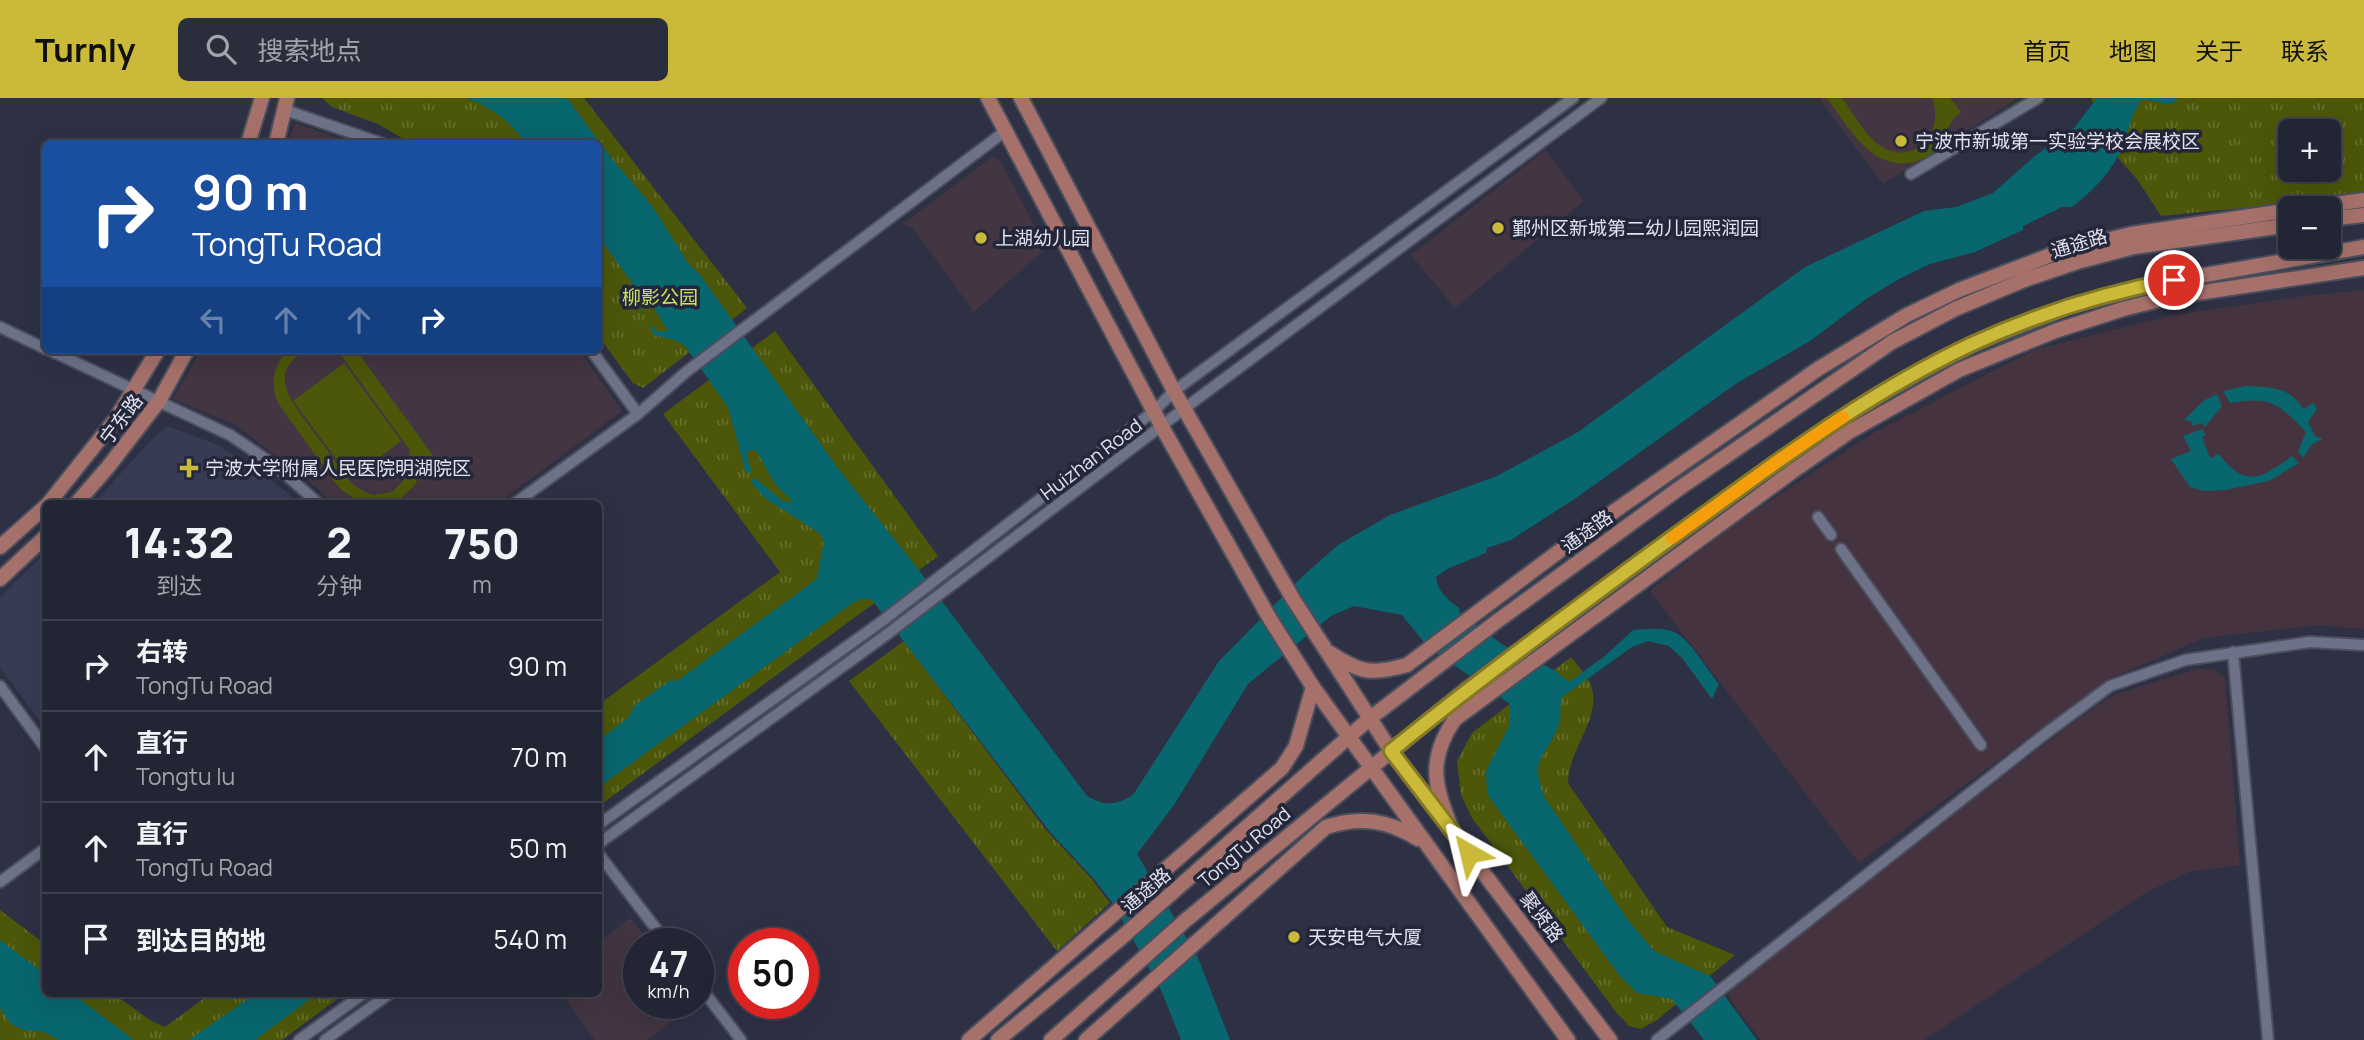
<!DOCTYPE html>
<html lang="zh">
<meta charset="utf-8">
<style>
:root{--surface:#222533;--page:#2a2d3b;--text:#f1f3f6;--muted:#a2a5ac;--line:#3f424e;--accent:#cbb939}
body{margin:0;font-family:Manrope,"Noto Sans SC",sans-serif;background:var(--page);color:var(--text);height:100vh;display:flex;flex-direction:column;font-size:26px;white-space:nowrap}
*{box-sizing:border-box;margin:0}
p{font-size:23px;color:var(--muted)}
.icon{flex:none;width:38px;height:38px;fill:none;stroke:currentColor;stroke-width:2;stroke-linecap:round;stroke-linejoin:round}
.map{position:relative;flex:1;overflow:hidden}
.panel{position:absolute;left:42px;top:402px;width:560px;height:497px;display:flex;flex-direction:column;background:var(--surface);border-radius:10px;box-shadow:0 7px 28px #0002,0 0 0 2px var(--line)}
.panel>*{flex:none}
.hud{position:absolute;left:42px;top:42px;width:560px;height:214px;border-radius:10px;box-shadow:0 7px 28px #0002,0 0 0 2px var(--line);background:#1a4fa0;color:#fff;overflow:hidden}
.buttons{position:absolute;left:2278px;top:21px;display:grid;gap:14px}
.buttons a{display:grid;place-items:center;width:63px;height:63px;border-radius:10px;background:var(--surface);box-shadow:0 7px 28px #0002,0 0 0 2px var(--line);font-size:35px}
.speed{position:absolute;left:623px;top:830px;display:flex;gap:14px;font-size:35px;font-weight:700;text-align:center}
.speed>*{display:grid;place-content:center;width:91px;height:91px;border-radius:50%;background:var(--surface);box-shadow:0 7px 28px #0002,0 0 0 2px var(--line);line-height:1}
.speed small{font-size:18px;font-weight:400}
.speed .limit{border:10px solid #d22;background:#fff;color:#111}
.pin{position:absolute;display:grid;place-items:center;width:60px;height:60px;color:#fff;margin:-30px;border:4px solid #fff;border-radius:50%;box-shadow:0 2px 7px #0007}
.me{position:absolute;width:77px;margin:-38px;rotate:323deg;stroke-linejoin:round;filter:drop-shadow(0 0 5px #0008)}
.turn{display:flex;align-items:center;gap:24px;height:147px;padding:0 35px;font-size:32px}
.turn .icon{width:91px;height:91px;stroke-width:2.5}
.turn b{display:block;font-size:49px;line-height:60px}
.lanes{display:flex;align-items:center;height:66px;padding:0 35px;background:#0003;justify-content:center;gap:35px;direction:ltr}
.lanes .off{opacity:.35}
.eta{display:flex;justify-content:space-evenly;align-items:center;height:119px;text-align:center}
.eta b{font-size:42px;font-weight:800;line-height:49px}
ul{padding:0;list-style:none}
li{display:flex;align-items:center;gap:21px;height:91px;padding:0 35px;border-top:2px solid var(--line)}
li div{flex:1}
li b{display:block;font-size:26px}
li em{font-style:normal}
header{display:flex;align-items:center;gap:42px;box-sizing:border-box;height:98px;padding:0 35px;background:var(--accent);color:#111}
header strong{font-size:33px}
nav{display:flex;gap:38px;margin-inline-start:auto;font-size:24px}
.search{width:490px;height:63px;background:var(--page);display:flex;align-items:center;gap:18px;box-sizing:border-box;padding:0 24px;border-radius:10px;color:var(--muted);font-size:26px}
.map>svg:first-child{display:block}
.built{fill:#373b54}
.industrial{fill:#453440}
.education{fill:#433542}
.grass{fill:#4c570a}
.park{fill:url(#park-tufts);fill-rule:evenodd}
.water{fill:#08666e}
.lines{fill:none;stroke-linecap:round;stroke-linejoin:round}
.minor-casing{stroke:#4b4e5d;stroke-width:14}
.major-casing{stroke:#4b4e5d;stroke-width:18}
.minor{stroke:#6e7288;stroke-width:10}
.major{stroke:#a6716b;stroke-width:14}
.route-casing{stroke:#847825;stroke-width:18}
.route{stroke:#cbb939;stroke-width:12}
.slow{stroke:#f59e0b;stroke-width:12}
.poi-dot{fill:#cbb939;stroke:#242739;stroke-width:2.5}
.labels{text-anchor:middle;stroke-width:7;stroke-linejoin:round;paint-order:stroke}
.poi-label{font-size:19px;fill:#e0e3ef;stroke:#242739;text-anchor:start}
.street-label{font-size:19px;fill:#e0e3ef;stroke:#242739}
.park-label{font-size:19px;fill:#cde35e;stroke:#242739}
</style>
<header>
<strong>Turnly</strong>
<div class="search"><svg class="icon" aria-label="search" viewBox="0 0 24 24"><circle cx="10" cy="10" r="6"/><path d="M15 15l6 6"/></svg>搜索地点</div>
<nav><a>首页</a><a>地图</a><a>关于</a><a>联系</a></nav>
</header>
<div class="map">
<svg width="2364" height="942" viewBox="0 0 2364 942">
<defs>
<pattern id="park-tufts" width="24" height="20" patternUnits="userSpaceOnUse" patternTransform="scale(1.75)"><rect width="24" height="20" fill="#4c570a"/><path d="M3 7l-1-3M5 7V3M7 7l1-3M15 17l-1-3M17 17v-4M19 17l1-3" fill="none" stroke="#666f2e"/></pattern>
</defs>
<rect width="100%" height="100%" fill="#2e3144"/>
<g class="built">
<polygon points="167,328 218,347 286,393 297,406 93,406 155,338"/>
<polygon points="45,455 45,630 0,569 0,499"/>
</g>
<g class="industrial">
<polygon points="2364,192 2364,531 2320,527 2204,540 2107,582 1859,765 1650,493 1732,428 1870,337 2034,252 2168,218 2304,198"/>
<polygon points="2197,571 2213,571 2225,580 2240,767 2189,774 2145,795 1924,942 1761,942 1730,902 1728,893 1865,784 2073,625 2114,597"/>
</g>
<g class="education">
<polygon points="1819,0 2018,0 1883,86"/>
<polygon points="296,25 350,45 287,45"/>
<polygon points="1546,52 1584,103 1455,210 1411,157"/>
<polygon points="992,59 1000,62 1046,150 974,214 913,130 903,126"/>
<polygon points="201,252 579,252 622,313 497,406 331,406 321,393 235,326 173,301"/>
<polygon points="630,820 651,845 639,845 639,905 694,905 648,942 595,942 562,896 598,896 599,839 604,841"/>
</g>
<g class="grass">
<path d="M1827 0H1842C1854 16 1866 40 1884 50 1917 67 1945 32 1932 0H1950L1961 14C1945 26 1950 36 1938 50 1930 59 1920 63 1909 65 1869 70 1848 28 1827 0Z"/>
<path d="M288 252H308C261 274 297 310 316 337 328 353 340 370 352 386L365 394 373 397 392 394 404 382 409 372 410 360 409 351 341 257 332 252H356L442 370 431 378 421 366 418 381 414 388 398 403 389 406H372L359 403 343 393 336 386 278 305C270 285 273 268 288 252Z"/>
<polygon points="344,265 401,343 351,381 293,303"/>
</g>
<g class="park">
<polygon points="322,0 584,0 747,210 643,290 633,285 599,239 598,46 411,45 378,26 332,9"/>
<path d="M2091 0H2364V95L2281 106 2161 118 2137 81 2119 61ZM2291 33H2329V72H2291Z"/>
<polygon points="775,233 938,458 599,708 598,607 780,474 663,316"/>
<polygon points="904,543 1046,732 1090,779 1110,805 1057,853 849,583"/>
<path d="M1571 559C1578 568 1590 580 1592 591 1600 622 1568 653 1568 685L1667 829 1735 857 1657 922 1641 931 1629 928 1616 914 1472 720 1461 697 1457 663 1472 635Z"/>
<polygon points="0,812 45,846 46,896 114,896 153,924 165,929 210,896 344,896 282,942 0,942"/>
</g>
<g class="water">
<path d="M466 0H567L612 61 653 109 688 165 701 178 840 373 915 467 1087 698C1106 709 1115 707 1133 697L1219 563 1304 477 1338 447 1390 417 1497 378 1578 334 1805 169 1924 113 1956 109 1993 95 2036 57 2074 30 2097 0H2179L2170 6 2142 2C2129 17 2129 39 2119 56 2108 78 2091 94 2072 109H2062L2023 128V132L1975 154 1930 166 1899 181 1866 201 1810 243 1737 285 1576 400 1511 442 1487 450 1486 455 1447 471 1436 479C1438 494 1447 501 1459 510V514L1503 547 1554 572 1569 584 1605 558 1633 532C1646 531 1662 529 1674 534 1690 541 1707 572 1719 586L1712 601 1682 560 1669 548 1648 543 1632 549 1562 599C1559 608 1562 617 1559 626 1546 662 1528 658 1545 700L1628 822 1654 853 1710 878 1757 942H1704L1672 901 1637 895 1619 877 1487 696 1486 673 1510 626V606L1428 549 1402 517 1354 508 1331 518 1248 586 1174 707 1137 756 1198 860 1230 942H1181L1161 892 1114 807 1094 781 1050 734 872 502 863 501 854 504 599 689V642L628 620 635 607 671 582 677 583 806 489 817 480 824 443 820 436 813 431 766 401 750 383 755 380 783 403 793 405C789 398 782 394 777 388 768 377 764 363 755 352L748 353V363L752 374 746 375 728 309 685 248 677 243 654 237 648 225 657 233H668L652 207 639 196 636 201 643 216 631 202V183L599 140 598 46 526 45C508 22 493 10 466 0Z"/>
<path d="M2246 288C2269 289 2291 289 2303 311L2314 305 2317 311 2308 324 2315 338 2323 341 2312 346 2303 360 2298 353 2306 334C2278 305 2271 298 2230 305L2223 293Z"/>
<polygon points="2217,296 2222,308 2205,329 2202,325 2193,328 2191,323 2184,322 2203,303"/>
<path d="M2202 331 2206 337 2202 339 2210 360 2219 356C2245 391 2262 380 2292 358L2299 365 2269 383 2225 392 2204 393 2190 389 2171 361 2191 353 2183 338Z"/>
<polygon points="0,842 45,876 46,896 73,896 134,942 59,942 44,934 24,932 11,926 0,910"/>
<polygon points="255,896 317,896 255,942 189,942"/>
</g>
<g class="lines">
<defs>
<g id="minor">
<polyline points="285,12 384,46"/>
<polyline points="1911,76 2038,0"/>
<polyline points="0,229 46,251"/>
<polyline points="49,252 230,337 276,368 319,406"/>
<polyline points="591,252 638,316"/>
<polyline points="514,406 638,316 686,274 1004,34"/>
<polyline points="1818,419 1831,437"/>
<polyline points="1841,451 1981,647"/>
<polyline points="2233,554 2268,942"/>
<polyline points="0,588 46,651"/>
<polyline points="598,727 881,524 1154,313 1174,293 1573,0"/>
<polyline points="598,746 886,537 1185,310 1601,0"/>
<polyline points="598,755 667,845"/>
<polyline points="0,784 46,750"/>
<polyline points="698,886 741,942"/>
<polyline points="299,942 363,896"/>
<polyline points="325,942 389,896"/>
<polyline points="1657,942 2045,636 2110,588 2185,562 2310,544 2364,547"/>
</g>
<g id="major">
<polyline points="988,0 1162,329 1270,521 1313,589 1568,942"/>
<polyline points="1021,0 1174,293 1293,501 1391,653 1610,942"/>
<polyline points="248,46 262,0"/>
<polyline points="276,46 287,0"/>
<polyline points="2304,110 2364,102"/>
<polyline points="2329,121 2364,117"/>
<polyline points="48,406 115,322 158,252"/>
<polyline points="76,406 108,369 159,303 187,252"/>
<polyline points="0,449 46,408"/>
<polyline points="0,481 46,438"/>
<path d="M1330 555C1361 575 1371 577 1407 567L1586 433 1818 271 1907 217 1959 192 2056 155 2131 136 2291 112"/>
<path d="M1453 734C1435 689 1426 663 1455 621L1793 373 1849 334 1959 272 2055 233 2123 211 2171 199 2364 170"/>
<polyline points="969,942 1282,670 1296,648 1313,589"/>
<polyline points="998,942 1121,840 1369,621 1496,524 1681,389 1892,244 1955,211 2024,182 2077,164 2134,149 2291,127"/>
<polyline points="1051,942 1186,822 1467,591 1779,362 1881,295 1971,247 2072,207 2148,187 2364,149"/>
<path d="M1086 942 1326 729C1360 718 1388 722 1418 741"/>
</g>
</defs>
<use href="#minor" class="minor-casing"/>
<use href="#major" class="major-casing"/>
<use href="#minor" class="minor"/>
<use href="#major" class="major"/>
</g>
<g class="lines">
<defs>
<path id="route" d="M1469 755 1391 653C1483 578 1579 508 1674 438 1770 369 1865 296 1972 246 2037 216 2104 195 2174 182"/>
</defs>
<use href="#route" class="route-casing"/>
<use href="#route" class="route"/>
<polyline class="slow" points="1672,440 1779,362 1843,319"/>
</g>
<g class="poi-dot">
<circle cx="1901" cy="43" r="7"/>
<circle cx="1498" cy="130" r="7"/>
<circle cx="981" cy="140" r="7"/>
<path d="M185.5 359.5h7v7h7v7h-7v7h-7v-7h-7v-7h7z"/>
<circle cx="1294" cy="839" r="7"/>
</g>
<g class="labels">
<g class="poi-label">
<text x="1915" y="50">宁波市新城第一实验学校会展校区</text>
<text x="1512" y="137">鄞州区新城第二幼儿园熙润园</text>
<text x="995" y="147">上湖幼儿园</text>
<text x="205" y="377">宁波大学附属人民医院明湖院区</text>
<text x="1308" y="846">天安电气大厦</text>
</g>
<g class="street-label">
<text transform="translate(2079 145) rotate(-17)" y="7">通途路</text>
<text transform="translate(121 321) rotate(-53)" y="7">宁东路</text>
<text transform="translate(1091 361) rotate(-37)" y="7">Huizhan Road</text>
<text transform="translate(1587 433) rotate(-36)" y="7">通途路</text>
<text transform="translate(1244 749) rotate(-40)" y="7">TongTu Road</text>
<text transform="translate(1146 792) rotate(-41)" y="7">通途路</text>
<text transform="translate(1542 819) rotate(53)" y="7">聚贤路</text>
</g>
<g class="park-label">
<text x="660" y="206">柳影公园</text>
</g>
</g>
</svg>
<div class="buttons">
<a>+</a>
<a>−</a>
</div>
<div class="speed"><div>47<small>km/h</small></div><div class="limit">50</div></div>
<div class="pin" style="left:2174px;top:182px;background:#d93025"><svg class="icon" aria-label="arrive" viewBox="0 0 24 24"><path d="M6 21V4h12l-3 4 3 4H6"/></svg></div>
<svg class="me" style="left:1469px;top:755px" viewBox="-20 -20 40 40"><path d="M0-17L14 15 0 8-14 15z" fill="#cbb939" stroke="#fff" stroke-width="4"/></svg>
<div class="hud">
<div class="turn"><svg class="icon" aria-label="right" viewBox="0 0 24 24"><path d="M7 20v-9h11M14 6l5 5-5 5"/></svg><div><b>90 m</b>TongTu Road</div></div>
<div class="lanes"><svg class="icon off" aria-label="left" viewBox="0 0 24 24"><path d="M17 20v-9H6M10 6l-5 5 5 5"/></svg><svg class="icon off" aria-label="ahead" viewBox="0 0 24 24"><path d="M12 20V5M6 11l6-6 6 6"/></svg><svg class="icon off" aria-label="ahead" viewBox="0 0 24 24"><path d="M12 20V5M6 11l6-6 6 6"/></svg><svg class="icon" aria-label="right" viewBox="0 0 24 24"><path d="M7 20v-9h11M14 6l5 5-5 5"/></svg></div>
</div>
<section class="panel">
<div class="eta">
<div><b>14:32</b><p>到达</p></div>
<div><b>2</b><p>分钟</p></div>
<div><b>750</b><p>m</p></div>
</div>
<ul>
<li><svg class="icon" aria-label="right" viewBox="0 0 24 24"><path d="M7 20v-9h11M14 6l5 5-5 5"/></svg><div><b>右转</b><p>TongTu Road</p></div><em>90 m</em></li>
<li><svg class="icon" aria-label="ahead" viewBox="0 0 24 24"><path d="M12 20V5M6 11l6-6 6 6"/></svg><div><b>直行</b><p>Tongtu lu</p></div><em>70 m</em></li>
<li><svg class="icon" aria-label="ahead" viewBox="0 0 24 24"><path d="M12 20V5M6 11l6-6 6 6"/></svg><div><b>直行</b><p>TongTu Road</p></div><em>50 m</em></li>
<li><svg class="icon" aria-label="arrive" viewBox="0 0 24 24"><path d="M6 21V4h12l-3 4 3 4H6"/></svg><div><b>到达目的地</b></div><em>540 m</em></li>
</ul>
</section>
</div>
